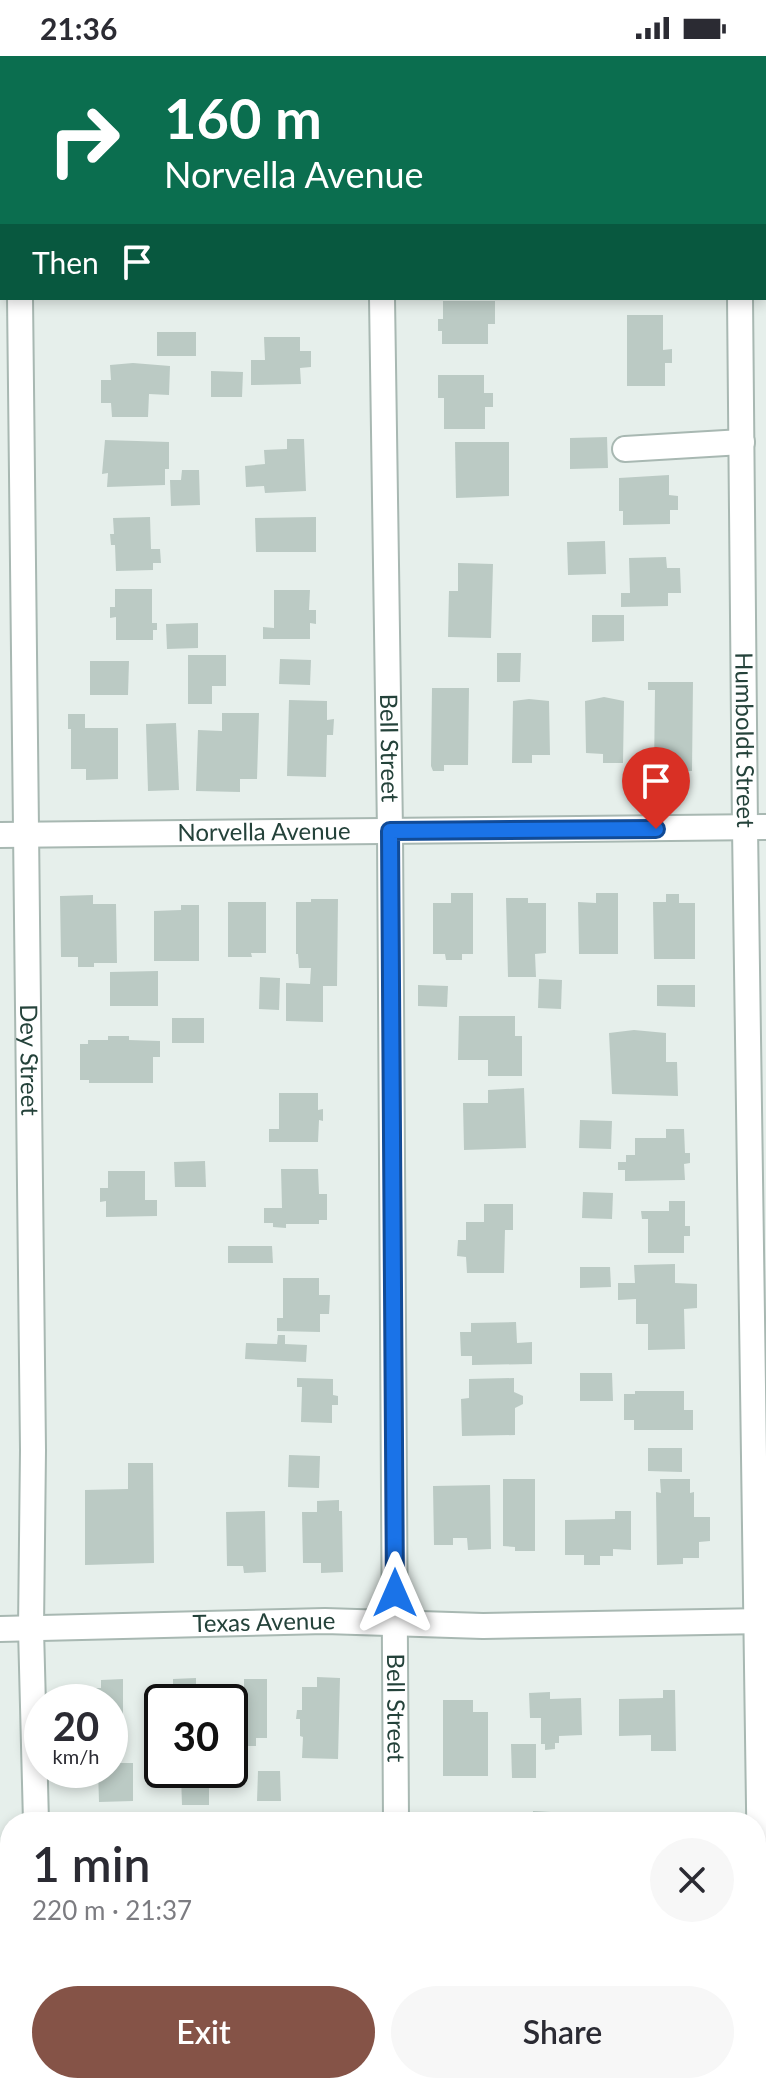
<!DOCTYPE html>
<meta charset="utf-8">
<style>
:root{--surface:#fff;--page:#f7f7f7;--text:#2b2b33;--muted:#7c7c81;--accent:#855347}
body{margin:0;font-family:Lato,sans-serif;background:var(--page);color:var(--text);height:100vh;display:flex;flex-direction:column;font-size:30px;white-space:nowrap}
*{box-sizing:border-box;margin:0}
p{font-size:26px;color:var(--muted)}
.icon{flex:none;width:44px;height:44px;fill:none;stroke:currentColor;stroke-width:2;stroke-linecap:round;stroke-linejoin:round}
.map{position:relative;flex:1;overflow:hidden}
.details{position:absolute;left:0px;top:1756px;width:766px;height:282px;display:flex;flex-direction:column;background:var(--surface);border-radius:32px 32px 0 0;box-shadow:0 4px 12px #0003}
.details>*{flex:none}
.top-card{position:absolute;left:0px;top:0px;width:766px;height:244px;box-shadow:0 4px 12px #0003;background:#0b6e4f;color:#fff;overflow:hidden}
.speed{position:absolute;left:24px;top:1628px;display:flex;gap:16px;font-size:40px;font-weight:700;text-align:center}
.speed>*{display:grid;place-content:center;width:104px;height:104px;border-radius:50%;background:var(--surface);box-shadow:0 4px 12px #0003;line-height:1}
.speed small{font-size:20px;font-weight:400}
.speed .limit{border:4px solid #111;border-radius:12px;background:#fff;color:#111}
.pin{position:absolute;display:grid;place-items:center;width:68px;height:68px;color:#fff;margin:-82px -34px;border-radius:50% 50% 50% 0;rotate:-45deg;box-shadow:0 0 8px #0007}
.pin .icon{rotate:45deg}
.me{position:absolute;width:88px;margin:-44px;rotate:0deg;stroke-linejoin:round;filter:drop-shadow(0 0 6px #0008)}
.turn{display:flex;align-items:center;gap:28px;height:168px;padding:0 32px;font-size:36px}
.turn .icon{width:104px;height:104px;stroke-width:2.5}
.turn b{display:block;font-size:56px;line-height:68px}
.then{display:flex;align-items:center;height:76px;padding:0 32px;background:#0003;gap:16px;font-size:30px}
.round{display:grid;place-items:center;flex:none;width:84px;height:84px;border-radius:42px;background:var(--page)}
.headline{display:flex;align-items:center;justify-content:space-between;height:136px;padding:0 32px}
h1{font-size:48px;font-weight:600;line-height:60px}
.primary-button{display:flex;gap:16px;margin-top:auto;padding:16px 32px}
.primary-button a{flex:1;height:92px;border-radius:48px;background:var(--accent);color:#fff;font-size:32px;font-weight:600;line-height:92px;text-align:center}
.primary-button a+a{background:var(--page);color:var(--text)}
.status{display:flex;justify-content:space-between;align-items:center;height:56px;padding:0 40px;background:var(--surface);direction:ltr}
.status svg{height:22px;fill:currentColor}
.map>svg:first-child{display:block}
.building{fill:#bbcac4}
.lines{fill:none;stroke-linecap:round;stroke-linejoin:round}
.minor-casing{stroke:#a8b8b2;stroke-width:28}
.minor{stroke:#fff;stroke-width:24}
.route-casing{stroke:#114b97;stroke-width:20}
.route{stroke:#1a73e8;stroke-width:14}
.labels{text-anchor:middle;stroke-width:8;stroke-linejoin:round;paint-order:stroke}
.street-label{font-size:24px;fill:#24423a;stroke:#f7fbf9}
</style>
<div class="status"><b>21:36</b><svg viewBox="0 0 49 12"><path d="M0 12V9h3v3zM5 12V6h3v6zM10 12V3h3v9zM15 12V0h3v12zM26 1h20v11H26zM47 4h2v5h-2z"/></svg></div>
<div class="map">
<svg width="766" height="2037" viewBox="0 0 766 2037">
<rect width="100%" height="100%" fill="#e6efeb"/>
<g class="building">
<polygon points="443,245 495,245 495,268 488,268 488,288 442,288 442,275 438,275 438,263 443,263"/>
<polygon points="627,259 663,259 663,294 672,293 672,307 665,307 665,330 627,330"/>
<rect x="157" y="276" width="39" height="24"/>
<polygon points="264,281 300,281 300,295 311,295 311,311 300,312 301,328 251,329 251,304 265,304"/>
<polygon points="133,307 170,310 169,339 149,338 148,361 112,361 111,347 101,347 101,324 111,324 110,309"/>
<polygon points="211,315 243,316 242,341 211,341"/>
<polygon points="438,319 484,319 484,337 493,337 493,351 485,351 485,373 444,373 444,342 438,342"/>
<polygon points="607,381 608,412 570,413 570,382"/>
<polygon points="287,383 304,383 306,435 265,437 264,430 246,431 245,410 265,408 264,394 287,393"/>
<polygon points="105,384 169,386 169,413 165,413 165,429 107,431 108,417 102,418"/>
<polygon points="455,386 509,386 509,440 456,442"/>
<polygon points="182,414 199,414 200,449 171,450 170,424 181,424"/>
<polygon points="669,419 669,439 678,440 678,454 670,454 670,468 623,469 623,455 619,455 619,422"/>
<polygon points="150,461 151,493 160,493 161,507 153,507 153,514 116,515 115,489 111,489 110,478 114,478 113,462"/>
<polygon points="316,461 316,496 256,496 255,462"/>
<polygon points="605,485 606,518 568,519 567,486"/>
<polygon points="666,501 667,512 680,512 681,537 668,537 668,550 621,551 621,537 630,537 629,502"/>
<polygon points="458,507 493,508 491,582 448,581 449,535 458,535"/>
<polygon points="115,533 152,533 152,567 157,567 157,574 153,574 153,584 116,584 116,561 110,562 110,551 115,551"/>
<polygon points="274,534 310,534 309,554 316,554 316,568 310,567 310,583 263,583 263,571 274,572"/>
<polygon points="592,559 624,559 624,585 592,586"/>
<polygon points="198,567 198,592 167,593 166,568"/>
<polygon points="497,597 521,597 520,626 497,626"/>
<polygon points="188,599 226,599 226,630 212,630 212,648 188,648"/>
<polygon points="280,603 311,604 310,629 279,628"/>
<polygon points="90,605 129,605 128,639 90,639"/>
<polygon points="648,626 693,626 692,715 654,715 655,634 648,634"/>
<polygon points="432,632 469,632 468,709 444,709 444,715 433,715 431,710"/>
<polygon points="604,641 624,645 623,707 603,707 603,698 586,697 585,645"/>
<polygon points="529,643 549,645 550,699 532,699 532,707 512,707 513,645"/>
<polygon points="289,644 327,645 327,664 334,663 333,679 327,679 326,721 287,720"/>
<polygon points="222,657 259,657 257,723 240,723 240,736 196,735 198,674 222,675"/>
<polygon points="68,658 85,658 85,672 118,672 118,723 86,724 86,713 71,713 71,673 68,673"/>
<polygon points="176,667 179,734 148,735 146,668"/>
<polygon points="451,837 473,837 473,898 462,898 462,904 446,904 445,898 433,898 433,847 451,847"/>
<polygon points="596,837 618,837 618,898 579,898 578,846 596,847"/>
<polygon points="666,838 679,838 679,847 695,847 695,903 654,903 653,846 666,846"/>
<polygon points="93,839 93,848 116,848 117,907 94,907 94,911 78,911 78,901 61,901 60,840"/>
<polygon points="506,842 528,842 528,847 546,847 546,897 535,898 536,921 508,921"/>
<polygon points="311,843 338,843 337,930 323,930 323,966 286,965 286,927 310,928 311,912 299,912 298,898 296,898 296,846 311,846"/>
<polygon points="228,846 266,846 266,897 251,897 252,901 228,901"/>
<polygon points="181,849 199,849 199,905 154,905 154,855 181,854"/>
<polygon points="158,915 158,950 110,950 110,916"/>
<polygon points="260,921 280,922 279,954 259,953"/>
<polygon points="539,923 562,924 561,953 538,952"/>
<polygon points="418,929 448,930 447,951 418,950"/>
<polygon points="657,929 695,929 695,951 657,950"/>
<polygon points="459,960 515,960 515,980 522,980 522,1020 488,1020 488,1004 458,1004"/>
<rect x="172" y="962" width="32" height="25"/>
<polygon points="634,974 666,977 666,1006 677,1006 678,1040 612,1038 609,977"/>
<polygon points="108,980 129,980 129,984 160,985 160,1001 153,1001 153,1027 89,1027 89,1024 80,1024 80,988 88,988 88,984 108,984"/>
<polygon points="524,1032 526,1092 464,1094 463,1047 488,1047 488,1034"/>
<polygon points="279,1037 318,1037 318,1054 323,1053 323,1065 319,1064 318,1086 269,1086 269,1073 279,1073"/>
<polygon points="580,1064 612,1065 611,1093 579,1092"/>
<polygon points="666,1073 684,1073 685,1097 690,1097 690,1107 684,1108 685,1124 625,1125 625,1114 618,1114 618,1106 626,1106 626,1099 635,1099 635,1082 666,1082"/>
<polygon points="205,1105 206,1131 175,1131 174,1106"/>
<polygon points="281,1113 318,1113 319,1138 327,1138 327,1164 319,1164 319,1168 286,1168 286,1172 273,1171 273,1167 264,1167 264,1152 282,1152"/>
<polygon points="108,1115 145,1115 145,1144 157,1144 157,1160 106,1161 106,1145 100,1146 100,1132 108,1132"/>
<polygon points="583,1136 613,1137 612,1163 582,1162"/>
<polygon points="669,1145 685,1145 685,1170 690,1170 690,1180 684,1180 684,1197 648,1197 648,1163 642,1163 641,1155 669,1155"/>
<polygon points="484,1148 513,1148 513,1174 505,1174 504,1217 467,1217 466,1201 457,1200 458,1184 466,1184 466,1166 484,1166"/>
<polygon points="228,1190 272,1190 273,1207 228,1207"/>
<polygon points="675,1208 675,1227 697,1228 697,1252 684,1253 685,1293 648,1294 648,1268 636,1268 636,1243 618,1244 618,1227 635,1227 634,1209"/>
<polygon points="580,1211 610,1211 611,1231 580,1232"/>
<polygon points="283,1222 319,1222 319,1239 330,1239 329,1258 320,1258 320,1276 277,1275 277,1262 283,1262"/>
<polygon points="516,1266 517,1287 532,1286 532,1308 472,1309 472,1300 461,1300 460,1276 471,1276 471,1267"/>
<polygon points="278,1279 285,1279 285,1288 307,1289 306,1306 245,1303 246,1287 277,1288"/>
<polygon points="580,1317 612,1317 613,1345 580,1345"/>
<polygon points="297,1322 333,1323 333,1339 338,1340 338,1349 332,1349 332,1367 301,1366 302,1331 297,1331"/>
<polygon points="514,1322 514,1336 523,1340 523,1348 515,1352 515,1379 462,1380 461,1343 469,1342 469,1323"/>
<polygon points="635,1335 684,1335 684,1354 693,1354 693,1374 634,1374 634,1364 624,1364 624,1338 635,1338"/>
<polygon points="648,1392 682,1392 682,1416 648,1415"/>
<polygon points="289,1399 320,1400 319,1432 288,1431"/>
<polygon points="128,1407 153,1407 154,1507 85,1509 85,1434 128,1433"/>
<polygon points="503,1423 535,1423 535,1495 515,1495 515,1491 503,1490"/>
<polygon points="660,1423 690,1423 690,1437 694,1436 694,1461 710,1461 710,1485 699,1486 699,1502 683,1502 683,1508 657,1509 656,1436 661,1437"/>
<polygon points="490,1429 491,1493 468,1494 467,1482 453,1482 453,1489 434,1489 433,1430"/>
<polygon points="339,1444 339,1455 342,1455 343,1516 321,1517 321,1507 303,1507 302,1456 317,1456 317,1445"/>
<polygon points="265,1455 266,1516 244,1517 243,1510 227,1510 226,1456"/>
<polygon points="615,1455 631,1455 631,1494 613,1493 613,1500 600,1500 600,1509 584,1509 584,1499 565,1499 565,1464 615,1463"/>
<polygon points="317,1621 340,1622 338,1703 302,1702 303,1681 300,1680 300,1663 296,1663 297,1654 302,1654 302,1631 317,1631"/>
<polygon points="196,1622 196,1646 162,1646 162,1710 155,1710 155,1632 173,1632 173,1623"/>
<polygon points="123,1623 123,1683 110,1683 110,1646 84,1646 84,1632 101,1632 101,1624"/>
<polygon points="244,1623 267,1623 267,1682 256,1682 256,1690 240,1690 240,1682 230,1682 228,1632 244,1632"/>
<polygon points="663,1634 675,1634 676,1695 651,1695 651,1679 619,1680 619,1643 663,1642"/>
<polygon points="550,1636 550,1643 581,1642 582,1679 559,1680 559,1687 555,1687 555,1693 545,1694 545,1688 541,1688 541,1662 530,1662 529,1637"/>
<polygon points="443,1644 473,1644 473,1656 488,1656 488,1720 443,1720"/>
<polygon points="511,1688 536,1688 536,1722 512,1722"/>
<polygon points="110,1707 133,1707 133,1745 99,1746 98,1714 110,1714"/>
<polygon points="258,1715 280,1715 281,1745 257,1745"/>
<polygon points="181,1719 209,1719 209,1749 182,1749"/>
<polygon points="533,1755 569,1757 568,1766 533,1766"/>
<rect x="249" y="1756" width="72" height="10"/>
<polygon points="166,1758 167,1766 102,1766 102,1759"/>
<polygon points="236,2028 305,2028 303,2037 251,2037 235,2032"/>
<polygon points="473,2028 516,2028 513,2037 471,2037"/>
</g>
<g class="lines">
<defs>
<g id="minor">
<polyline points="18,0 18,2"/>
<polyline points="379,0 379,2"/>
<polyline points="739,0 739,2"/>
<path id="s1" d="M20 242 33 1394 31 1573 36 1766"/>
<path id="s2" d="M382 242 390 775 396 1766"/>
<path id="s3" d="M740 242 745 772 760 1820 759 2011 757 2037"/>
<polyline points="625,393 742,386"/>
<path id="s4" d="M0 779 766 771"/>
<path id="s5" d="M0 1573 325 1565 483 1570 766 1565"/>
<polyline points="374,2037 376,2028"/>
</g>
</defs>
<use href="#minor" class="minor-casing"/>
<use href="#minor" class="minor"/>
</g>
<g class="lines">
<defs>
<polyline id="route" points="395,1537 390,775 656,773"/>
</defs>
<use href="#route" class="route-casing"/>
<use href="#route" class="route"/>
</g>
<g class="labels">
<g class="street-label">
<text dy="8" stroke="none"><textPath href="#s3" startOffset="442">Humboldt Street</textPath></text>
<text dy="8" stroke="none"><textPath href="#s2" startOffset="450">Bell Street</textPath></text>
<text dy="8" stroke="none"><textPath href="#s4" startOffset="264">Norvella Avenue</textPath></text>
<text dy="8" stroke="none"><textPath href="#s1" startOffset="762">Dey Street</textPath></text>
<text dy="8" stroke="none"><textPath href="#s5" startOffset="264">Texas Avenue</textPath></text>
<text dy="8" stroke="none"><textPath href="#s2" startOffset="1410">Bell Street</textPath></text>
</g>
</g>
</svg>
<div class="speed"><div>20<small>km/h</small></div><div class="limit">30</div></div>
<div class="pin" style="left:656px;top:773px;background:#d93025"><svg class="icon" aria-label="arrive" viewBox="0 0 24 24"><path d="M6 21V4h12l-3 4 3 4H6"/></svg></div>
<svg class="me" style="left:395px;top:1537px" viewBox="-20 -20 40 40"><path d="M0-17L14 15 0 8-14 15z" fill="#1a73e8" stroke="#fff" stroke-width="4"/></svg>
<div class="top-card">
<div class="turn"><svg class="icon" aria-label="right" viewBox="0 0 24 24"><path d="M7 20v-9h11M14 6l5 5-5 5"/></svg><div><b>160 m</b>Norvella Avenue</div></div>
<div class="then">Then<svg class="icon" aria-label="arrive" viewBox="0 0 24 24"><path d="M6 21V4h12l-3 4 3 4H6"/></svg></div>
</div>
<section class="details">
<div class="headline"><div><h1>1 min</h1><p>220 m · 21:37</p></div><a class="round"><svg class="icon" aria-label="close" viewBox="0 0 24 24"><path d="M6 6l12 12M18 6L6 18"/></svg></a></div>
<div class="primary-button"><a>Exit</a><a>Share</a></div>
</section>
</div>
